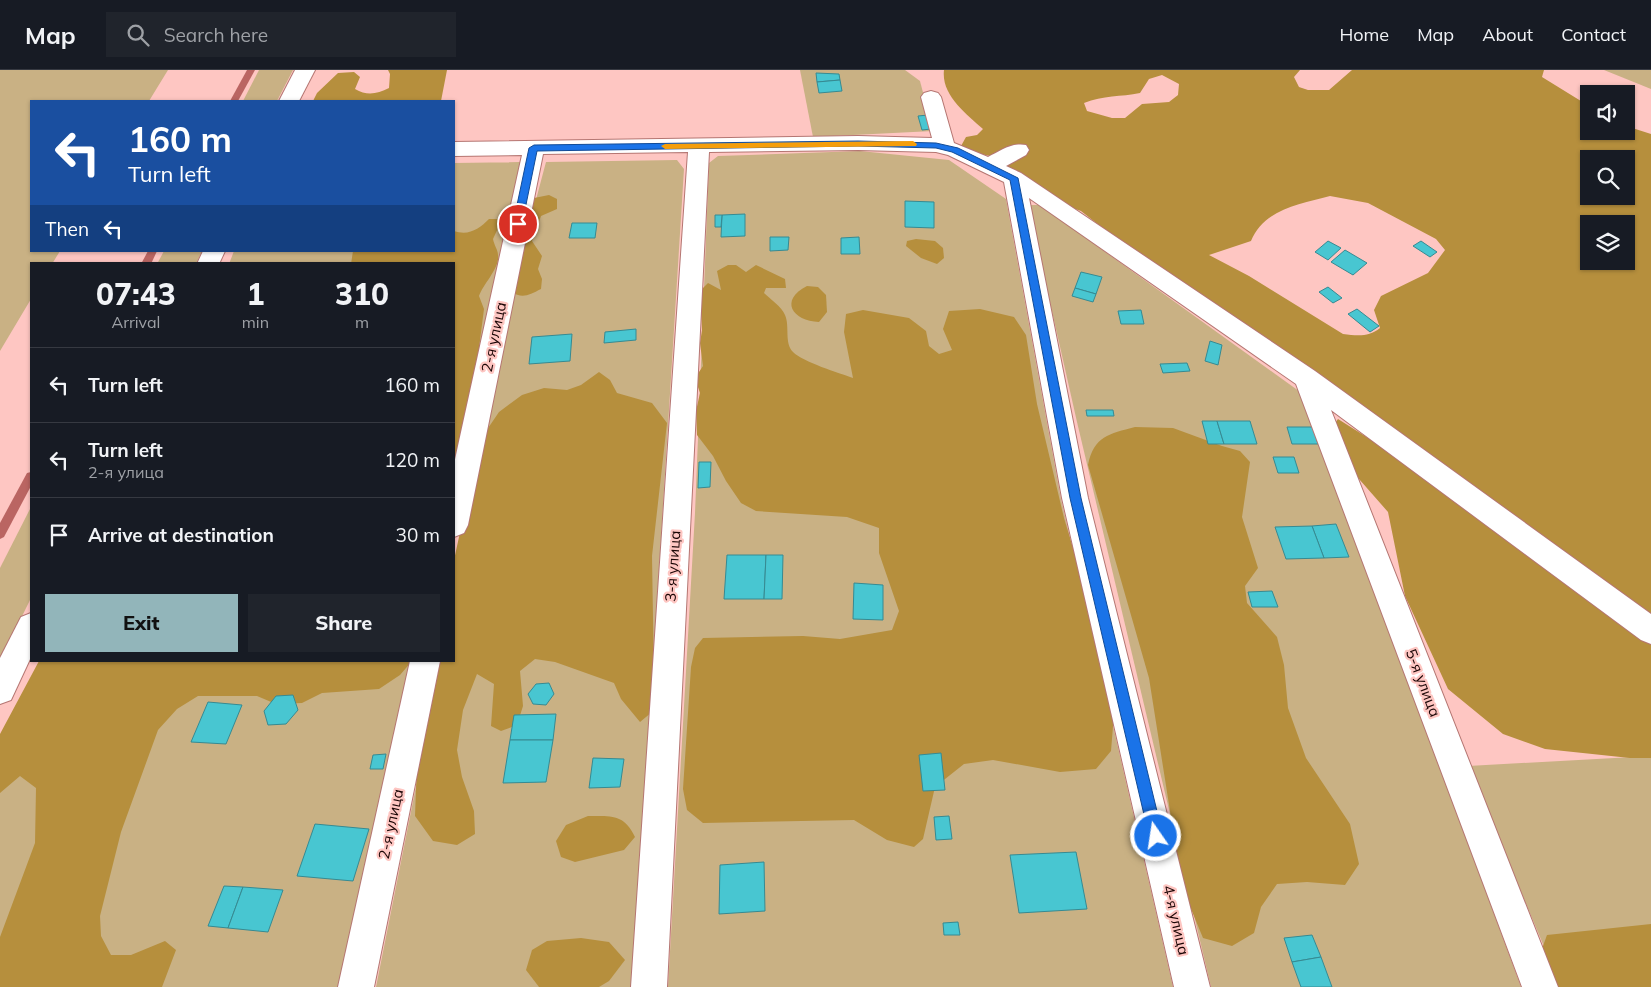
<!DOCTYPE html>
<meta charset="utf-8">
<style>
:root{--surface:#171b24;--page:#20242c;--text:#f1f3f6;--muted:#9ea1a6;--line:#363941;--accent:#92b5ba}
body{margin:0;font-family:Mulish,sans-serif;background:var(--page);color:var(--text);height:100vh;display:flex;flex-direction:column;font-size:19px;white-space:nowrap}
*{box-sizing:border-box;margin:0}
p{font-size:16px;color:var(--muted)}
.icon{flex:none;width:28px;height:28px;fill:none;stroke:currentColor;stroke-width:2;stroke-linecap:round;stroke-linejoin:round}
.map{position:relative;flex:1;overflow:hidden}
.panel{position:absolute;left:30px;top:192px;width:425px;height:400px;display:flex;flex-direction:column;background:var(--surface);border-radius:0px;box-shadow:0 1px 4px #0004}
.panel>*{flex:none}
.hud{position:absolute;left:30px;top:30px;width:425px;height:152px;border-radius:0px;box-shadow:0 1px 4px #0004;background:#1a4fa0;color:#fff;overflow:hidden}
.controls{position:absolute;left:1580px;top:15px;display:grid;gap:10px}
.controls a{display:grid;place-items:center;width:55px;height:55px;border-radius:0px;background:var(--surface);box-shadow:0 1px 4px #0004;font-size:25px}
.pin{position:absolute;display:grid;place-items:center;width:42px;height:42px;color:#fff;margin:-21px;border:2px solid #fff;border-radius:50%;box-shadow:0 1px 5px #0007}
.me{position:absolute;width:55px;margin:-28px;rotate:347deg;stroke-linejoin:round;filter:drop-shadow(0 0 4px #0008)}
.turn{display:flex;align-items:center;gap:18px;height:105px;padding:0 15px;font-size:22px}
.turn .icon{width:65px;height:65px;stroke-width:2.5}
.turn b{display:block;font-size:35px;line-height:42px}
.then{display:flex;align-items:center;height:48px;padding:0 15px;background:#0003;gap:10px;font-size:19px}
.eta{display:flex;justify-content:space-evenly;align-items:center;height:85px;text-align:center}
.eta b{font-size:30px;font-weight:800;line-height:35px}
.primary-button{display:flex;gap:10px;margin-top:auto;padding:10px 15px}
.primary-button a{flex:1;height:58px;border-radius:0px;background:var(--accent);color:#111;font-size:20px;font-weight:800;line-height:58px;text-align:center}
.primary-button a+a{background:var(--page);color:var(--text)}
ul{padding:0;list-style:none}
li{display:flex;align-items:center;gap:15px;height:75px;padding:0 15px;border-top:1px solid var(--line)}
li div{flex:1}
li b{display:block;font-size:19px}
li em{font-style:normal}
header{display:flex;align-items:center;gap:30px;box-sizing:border-box;height:70px;padding:0 25px;background:var(--surface);border-bottom:1px solid var(--line)}
header strong{font-size:24px}
nav{display:flex;gap:28px;margin-inline-start:auto;font-size:18px}
.search{width:350px;height:45px;background:var(--page);display:flex;align-items:center;gap:12px;box-sizing:border-box;padding:0 18px;border-radius:0px;color:var(--muted);font-size:19px}
.map>svg:first-child{display:block}
.green{fill:#c9b184}
.forest{fill:#b68f3d;fill-rule:evenodd}
.lines{fill:none;stroke-linecap:round;stroke-linejoin:round}
.stream{fill:#ba6562;fill-rule:evenodd}
.building{fill:#48c6d1;stroke:#368a92}
.minor-casing{stroke:#b57672;stroke-width:2}
.minor{fill:#fff;fill-rule:evenodd}
.route{fill:#1a73e8;stroke:#114b97}
.slow{fill:#f59e0b}
.labels{text-anchor:middle;stroke-width:4.5;stroke-linejoin:round;paint-order:stroke}
.street-label{font-size:15px;fill:#190404;stroke:#fec6c2}
</style>
<header>
<strong>Map</strong>
<div class="search"><svg class="icon" aria-label="search" viewBox="0 0 24 24"><circle cx="10" cy="10" r="6"/><path d="M15 15l6 6"/></svg>Search here</div>
<nav><a>Home</a><a>Map</a><a>About</a><a>Contact</a></nav>
</header>
<div class="map">
<svg width="1651" height="917" viewBox="0 0 1651 917">
<rect width="100%" height="100%" fill="#fec6c2"/>
<g class="green">
<polygon points="0,0 168,0 149,31 31,31 31,181 60,181 52,194 31,194 31,229 0,281"/>
<polygon points="259,0 293,0 277,31 243,31"/>
<polygon points="800,0 905,0 920,11 933,61 813,67"/>
<polygon points="1604,0 1651,0 1651,19"/>
<polygon points="860,81 949,90 1006,129 1061,429 1173,917 668,917 695,443 709,93 718,86"/>
<polygon points="677,90 684,99 633,917 376,917 441,591 454,591 454,526 521,186 546,92"/>
<polygon points="520,92 454,397 454,194 229,194 234,181 454,181 454,93"/>
<polygon points="1028,135 1040,135 1303,324 1521,917 1211,917 1077,352"/>
<polygon points="164,181 202,181 196,194 157,194"/>
<polygon points="31,437 31,528 0,591 0,498"/>
<polygon points="45,591 411,591 339,917 0,917 0,685"/>
<polygon points="1651,686 1651,917 1561,917 1468,696"/>
</g>
<g class="forest">
<path d="M388 0H447L441 31H313L317 23 338 3 354 2 360 7 355 19C367 26 377 24 389 18L390 4Z"/>
<path d="M944 0H1300L1294 7 1299 17 1308 20H1329L1352 0H1544L1542 7 1589 36V61H1626V56L1651 64V550L1132 181 1081 141 1052 131 991 86 968 82 961 76 966 67 977 65 983 59C966 44 941 25 944 0ZM1162 5 1179 14 1178 25 1169 32 1142 34 1125 48H1112L1087 41 1084 33C1103 25 1121 27 1140 23L1149 9ZM1589 89H1626V126H1589ZM1330 126 1368 133 1436 169 1445 180 1428 203 1381 226 1374 240 1380 258C1369 267 1358 266 1343 264L1249 206 1209 185 1251 171C1264 139 1300 134 1330 126ZM1589 154H1626V191H1589Z"/>
<path d="M549 125 557 129V139L541 146 532 171 542 186 538 199 542 209 541 219C529 225 523 229 511 222L534 128Z"/>
<path d="M489 149H499V156L493 169C494 175 498 180 498 185 500 198 483 214 479 226L484 239 475 309 454 406V194H351L353 181H454V161C469 166 479 159 489 149Z"/>
<polygon points="916,169 935,171 943,178 944,188 937,194 921,188 906,176 907,171"/>
<path d="M728 195H736L746 202 756 195 785 209 786 218H766L764 223C770 229 782 237 785 245 790 256 784 273 793 282 803 292 839 303 853 308L844 262 846 244 863 240 909 248 926 261 929 276 939 284 952 280 943 259 949 241 980 239 1014 247 1026 265 1037 334 1064 448 1099 564 1114 644 1111 681 1096 699 1060 702 993 690 964 694 935 717 923 769 914 777 887 770 854 750 703 753 687 740 683 719 691 597 695 578 703 568 803 566 840 569 892 560 899 541 879 483V458L847 447 756 441 741 433 726 411 713 386 697 365 696 341 700 323 695 308 703 296 700 273 702 260 700 221 708 213 721 220 717 201Z"/>
<path d="M807 216 818 217 826 225 827 242 819 252C792 251 779 230 807 216Z"/>
<polygon points="599,302 610,310 617,323 652,333 667,353 652,486 654,610 652,642 640,652 621,629 614,613 555,592 535,589 520,601 523,636 517,655 501,661 491,656 494,614 477,604 463,640 457,680 462,707 474,741 475,764 457,775 433,771 415,746 418,667 433,591 454,591 454,490 480,370 499,342 522,325 544,318 567,320 581,315"/>
<polygon points="1338,349 1460,426 1651,571 1651,688 1630,688 1545,679 1503,664 1448,619 1405,526 1388,442 1352,401 1330,360"/>
<path d="M1135 357 1173 358 1222 376 1240 381 1250 392 1242 447 1258 498 1245 516 1247 533 1277 567 1284 595 1288 638 1306 688 1350 754 1359 794 1345 815 1307 812 1277 814 1261 837 1254 863 1232 876 1203 868 1182 817 1149 608 1088 395C1094 366 1109 364 1135 357Z"/>
<polygon points="39,591 412,591 400,605 379,619 322,623 302,633 276,634 257,626 198,626 177,639 158,660 121,762 100,846 101,866 111,885 131,885 165,871 176,880 162,917 0,917 0,867 35,773 36,718 20,706 0,723 0,664"/>
<path d="M588 746C612 746 624 744 635 767L624 780 575 792 561 787 556 771 566 755Z"/>
<polygon points="1651,854 1651,917 1548,917 1539,887 1547,865"/>
<polygon points="581,868 609,872 625,890 609,911 599,917 539,917 526,900 532,880 547,871"/>
</g>
<g class="lines">
<g class="stream">
<polygon points="247,0 255,0 238,31 230,31"/>
<polygon points="148,181 157,181 151,194 141,194"/>
<polygon points="31,402 31,416 4,467 0,469 0,453 27,403"/>
</g>
</g>
<g class="building">
<polygon points="816,3 839,4 840,10 817,12"/>
<polygon points="840,10 842,21 819,23 817,12"/>
<polygon points="928,45 931,59 922,60 918,46"/>
<polygon points="905,131 934,132 934,158 905,157"/>
<polygon points="745,144 745,166 721,167 722,145"/>
<polygon points="715,145 722,145 721,157 715,157"/>
<polygon points="572,153 597,153 595,168 569,168"/>
<polygon points="770,167 789,167 788,180 770,181"/>
<polygon points="859,167 860,184 841,184 841,168"/>
<polygon points="1328,171 1341,178 1328,190 1315,182"/>
<polygon points="1421,171 1437,182 1430,187 1413,176"/>
<polygon points="1345,180 1367,193 1353,205 1331,192"/>
<polygon points="1081,202 1102,207 1096,224 1075,218"/>
<polygon points="1328,217 1342,228 1333,233 1319,222"/>
<polygon points="1075,218 1096,224 1093,232 1072,226"/>
<polygon points="1357,239 1379,256 1370,262 1348,244"/>
<polygon points="1141,240 1144,254 1121,254 1118,241"/>
<polygon points="636,259 636,270 604,273 605,262"/>
<polygon points="572,264 570,291 529,294 532,267"/>
<polygon points="1210,271 1222,275 1218,295 1205,291"/>
<polygon points="1187,293 1190,301 1163,303 1160,294"/>
<polygon points="1086,340 1113,340 1114,346 1087,346"/>
<polygon points="1202,351 1217,351 1224,374 1208,374"/>
<polygon points="1217,351 1250,351 1257,374 1224,374"/>
<polygon points="1287,357 1313,357 1318,374 1292,374"/>
<polygon points="1273,387 1294,387 1299,403 1278,403"/>
<polygon points="699,392 711,392 710,417 698,418"/>
<polygon points="1336,454 1349,487 1324,488 1312,456"/>
<polygon points="1312,456 1324,488 1286,489 1275,457"/>
<polygon points="727,485 766,485 764,529 724,529"/>
<polygon points="766,485 783,485 782,529 764,529"/>
<polygon points="854,513 883,515 883,550 853,549"/>
<polygon points="1272,521 1278,537 1252,537 1248,522"/>
<polygon points="549,613 554,624 546,635 533,634 528,624 536,614"/>
<polygon points="293,625 298,640 286,654 268,655 264,641 276,626"/>
<polygon points="208,632 242,635 226,674 191,672"/>
<polygon points="556,644 553,670 510,670 514,645"/>
<polygon points="510,670 553,670 546,712 503,713"/>
<polygon points="941,683 945,720 923,721 919,685"/>
<polygon points="386,684 383,699 370,699 373,685"/>
<polygon points="593,688 624,689 620,717 589,718"/>
<polygon points="949,746 952,769 936,770 934,747"/>
<polygon points="315,754 369,759 353,811 297,806"/>
<polygon points="1076,782 1087,839 1019,843 1010,785"/>
<polygon points="764,792 765,841 719,844 720,795"/>
<polygon points="224,816 243,817 228,858 208,856"/>
<polygon points="243,817 283,820 268,862 228,858"/>
<polygon points="958,852 960,865 944,865 943,853"/>
<polygon points="1312,865 1321,887 1292,892 1284,868"/>
<polygon points="1321,887 1332,917 1301,917 1292,892"/>
</g>
<g class="lines">
<defs>
<g id="minor">
<polygon points="295,0 315,0 299,31 279,31"/>
<path d="M931 21 938 23 941 27 954 73 988 87C1000 81 1012 72 1026 75L1029 80 1026 85 1006 96 1021 103 1315 301 1651 544V574L1641 570 1331 340 1558 917H1522L1296 314 1029 128 1088 428 1210 917H1174L1062 428 1004 112 948 85 936 82 858 80 709 82 667 917H631L688 82 543 84 468 455 464 463 454 467V394L522 85 454 86V72L858 66 932 68 921 27 924 23Z"/>
<polygon points="203,181 225,181 219,194 197,194"/>
<polygon points="31,543 31,587 11,630 0,634 0,588 21,547"/>
<polygon points="410,591 440,591 374,917 338,917"/>
</g>
</defs>
<use href="#minor" class="minor-casing"/>
<use href="#minor" class="minor"/>
</g>
<polygon class="route" points="858,71 936,73 958,78 1018,108 1081,428 1163,766 1161,771 1156,773 1151,771 1149,766 1070,428 1010,110 952,82 936,78 858,76 537,81 522,154 518,157 513,154 529,78 534,75"/>
<polygon class="slow" points="913,71 917,74 916,76 665,79 661,76 665,74"/>
<g class="labels">
<g class="street-label">
<text transform="translate(494 267) rotate(-78)" y="5">2-я улица</text>
<text transform="translate(673 496) rotate(-86)" y="5">3-я улица</text>
<text transform="translate(1423 613) rotate(69)" y="5">5-я улица</text>
<text transform="translate(391 754) rotate(-78)" y="5">2-я улица</text>
<text transform="translate(1176 850) rotate(77)" y="5">4-я улица</text>
</g>
</g>
</svg>
<div class="controls">
<a><svg class="icon" aria-label="sound" viewBox="0 0 24 24"><path d="M4 9h4l5-4v14l-5-4H4zM17 9q2 3 0 6"/></svg></a>
<a><svg class="icon" aria-label="search" viewBox="0 0 24 24"><circle cx="10" cy="10" r="6"/><path d="M15 15l6 6"/></svg></a>
<a><svg class="icon" aria-label="layers" viewBox="0 0 24 24"><path d="M12 4l9 5-9 5-9-5zM3 14l9 5 9-5"/></svg></a>
</div>
<div class="pin" style="left:518px;top:154px;background:#d93025"><svg class="icon" aria-label="arrive" viewBox="0 0 24 24"><path d="M6 21V4h12l-3 4 3 4H6"/></svg></div>
<svg class="me" style="left:1156px;top:766px" viewBox="-20 -20 40 40"><circle r="17" fill="#1a73e8" stroke="#fff" stroke-width="3"/><path d="M0-11L8 9 0 5-8 9z" fill="#fff"/></svg>
<div class="hud">
<div class="turn"><svg class="icon" aria-label="left" viewBox="0 0 24 24"><path d="M17 20v-9H6M10 6l-5 5 5 5"/></svg><div><b>160 m</b>Turn left</div></div>
<div class="then">Then<svg class="icon" aria-label="left" viewBox="0 0 24 24"><path d="M17 20v-9H6M10 6l-5 5 5 5"/></svg></div>
</div>
<section class="panel">
<div class="eta">
<div><b>07:43</b><p>Arrival</p></div>
<div><b>1</b><p>min</p></div>
<div><b>310</b><p>m</p></div>
</div>
<ul>
<li><svg class="icon" aria-label="left" viewBox="0 0 24 24"><path d="M17 20v-9H6M10 6l-5 5 5 5"/></svg><div><b>Turn left</b></div><em>160 m</em></li>
<li><svg class="icon" aria-label="left" viewBox="0 0 24 24"><path d="M17 20v-9H6M10 6l-5 5 5 5"/></svg><div><b>Turn left</b><p>2-я улица</p></div><em>120 m</em></li>
<li><svg class="icon" aria-label="arrive" viewBox="0 0 24 24"><path d="M6 21V4h12l-3 4 3 4H6"/></svg><div><b>Arrive at destination</b></div><em>30 m</em></li>
</ul>
<div class="primary-button"><a>Exit</a><a>Share</a></div>
</section>
</div>
